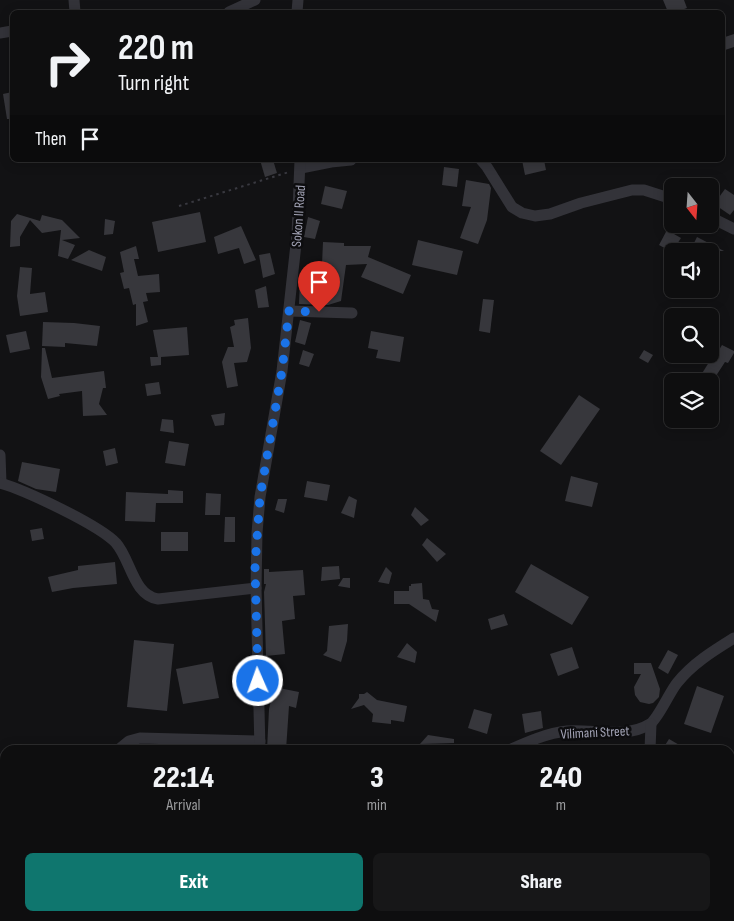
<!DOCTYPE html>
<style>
:root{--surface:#0e0e0f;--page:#171718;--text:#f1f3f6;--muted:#9b9c9e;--line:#2e2e2f;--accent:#0f766e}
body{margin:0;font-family:"Sofia Sans Condensed",sans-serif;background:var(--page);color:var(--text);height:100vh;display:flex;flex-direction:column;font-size:19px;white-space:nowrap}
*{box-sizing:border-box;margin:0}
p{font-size:16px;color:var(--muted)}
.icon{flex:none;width:28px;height:28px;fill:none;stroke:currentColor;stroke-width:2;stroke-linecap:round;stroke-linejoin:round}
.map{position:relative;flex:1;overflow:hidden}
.sheet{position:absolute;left:0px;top:745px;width:735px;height:176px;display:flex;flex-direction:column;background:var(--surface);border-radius:15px 15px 0 0;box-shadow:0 2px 12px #0003,0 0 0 1px var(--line)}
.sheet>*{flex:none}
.banner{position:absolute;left:10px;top:10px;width:715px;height:152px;border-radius:8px;box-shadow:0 2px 12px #0003,0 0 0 1px var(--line);background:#0e0e0f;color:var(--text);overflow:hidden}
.needle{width:32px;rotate:163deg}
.controls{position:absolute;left:664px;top:178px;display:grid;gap:10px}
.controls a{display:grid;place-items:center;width:55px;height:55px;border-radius:8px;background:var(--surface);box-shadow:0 2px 12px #0003,0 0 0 1px var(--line);font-size:25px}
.pin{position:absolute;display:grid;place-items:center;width:42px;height:42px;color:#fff;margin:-51px -21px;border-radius:50% 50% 50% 0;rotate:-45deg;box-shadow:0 0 5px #0007}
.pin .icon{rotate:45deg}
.me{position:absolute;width:55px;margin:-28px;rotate:358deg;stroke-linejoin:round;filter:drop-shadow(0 0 4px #0008)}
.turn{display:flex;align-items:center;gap:18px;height:105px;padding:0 25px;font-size:22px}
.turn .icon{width:65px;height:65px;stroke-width:2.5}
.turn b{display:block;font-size:35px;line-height:42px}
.then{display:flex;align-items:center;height:48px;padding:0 25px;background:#0003;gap:10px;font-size:19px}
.eta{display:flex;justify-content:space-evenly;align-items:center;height:85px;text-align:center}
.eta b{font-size:30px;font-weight:800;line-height:35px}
.button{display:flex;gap:10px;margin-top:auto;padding:10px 25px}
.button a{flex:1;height:58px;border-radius:8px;background:var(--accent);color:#fff;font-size:20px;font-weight:800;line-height:58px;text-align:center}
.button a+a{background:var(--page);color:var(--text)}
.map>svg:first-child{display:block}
.building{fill:#37373c}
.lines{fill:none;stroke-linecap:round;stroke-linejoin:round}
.path{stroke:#393940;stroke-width:2;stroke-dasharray:2.5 4;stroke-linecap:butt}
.minor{stroke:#333339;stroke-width:11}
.route{stroke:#1a73e8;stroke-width:9;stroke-dasharray:0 16.2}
.labels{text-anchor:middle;stroke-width:5;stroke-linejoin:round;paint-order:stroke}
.street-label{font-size:14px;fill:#a2a3b5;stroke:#0d0d0f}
</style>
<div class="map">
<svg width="734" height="921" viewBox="0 0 734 921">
<rect width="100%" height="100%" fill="#121214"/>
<g class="building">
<polygon points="663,0 684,0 687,8 676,12 668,12"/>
<polygon points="734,34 734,47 722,51 722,38"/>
<polygon points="12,92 12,119 7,119 3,94"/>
<polygon points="260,160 273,160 277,173 265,177"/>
<polygon points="522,160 544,160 546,170 525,175"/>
<polygon points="444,167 459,169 457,187 442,185"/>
<polygon points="466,180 489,184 491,188 487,220 478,244 460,238 471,207 462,206"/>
<polygon points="325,186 347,191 342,209 321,204"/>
<polygon points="725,189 734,195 734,210 730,215 714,204"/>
<polygon points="200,212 206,242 158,252 152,222"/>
<polygon points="17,214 40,221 42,215 62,220 80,238 62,240 75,245 68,259 58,256 61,230 42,233 30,220 20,237 20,246 10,247 11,221"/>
<polygon points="308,217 320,221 315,239 304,237"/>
<polygon points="105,219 115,221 113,234 104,235"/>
<polygon points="241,226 256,260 244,264 239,248 218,254 214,237"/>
<polygon points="667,230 681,238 672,252 659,245"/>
<polygon points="697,237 724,251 690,251"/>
<polygon points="418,240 463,251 457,275 412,265"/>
<polygon points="323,242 344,243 344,246 371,246 368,257 411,275 403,294 361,277 367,264 346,265 341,301 328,305 299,304 300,276 319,274 318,264 322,264"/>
<polygon points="136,246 139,259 134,259 138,276 159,274 160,292 146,293 148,301 143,302 148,322 136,326 136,304 133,305 129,288 124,289 120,273 124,272 120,252"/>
<polygon points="89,250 106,257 102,271 71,260"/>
<polygon points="270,253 275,274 263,278 259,255"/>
<polygon points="20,267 32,268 30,294 45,292 48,312 20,316 17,296"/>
<polygon points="266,286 269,307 258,308 255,290"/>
<polygon points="483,299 494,300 490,333 479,331"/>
<polygon points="248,318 251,348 247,362 234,363 238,386 227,388 222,362 228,347 234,347 230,327 235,325 234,320"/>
<polygon points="300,320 311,323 305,345 295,342"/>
<polygon points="43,322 74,323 100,326 97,346 65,343 65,347 42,346"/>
<polygon points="187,327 189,355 161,357 161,365 151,366 150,357 158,357 153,330"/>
<polygon points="26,331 30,349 10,353 6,335"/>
<polygon points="371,331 404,337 400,362 376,358 378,350 368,348"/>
<polygon points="722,345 734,351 734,353 728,363 725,362 712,382 701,375 711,359 713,360"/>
<polygon points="42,348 45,348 52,378 104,371 106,388 103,388 99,404 107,415 83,416 82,391 59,394 60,396 48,399 41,377"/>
<polygon points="303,350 314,354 309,367 299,364"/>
<polygon points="644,350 653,355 648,363 639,358"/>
<polygon points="159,382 161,394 147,396 145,384"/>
<polygon points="579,395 600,409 561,465 540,451"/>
<polygon points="225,413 224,425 215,426 211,415"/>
<polygon points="162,419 173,420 174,433 160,431"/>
<polygon points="169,441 189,444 185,466 165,463"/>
<polygon points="115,448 118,463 106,466 103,451"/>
<polygon points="22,462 60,469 56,492 36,489 18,481"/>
<polygon points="571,476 598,483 592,507 565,501"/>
<polygon points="307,481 330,485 327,501 304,497"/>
<polygon points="168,490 183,491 183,503 156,503 155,522 125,521 126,492 168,494"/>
<polygon points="206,493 221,494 220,515 205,515"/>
<polygon points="349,496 357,500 354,518 341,513"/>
<polygon points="278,499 287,499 284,513 275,510"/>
<polygon points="415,507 429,520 421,526 411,515"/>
<polygon points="225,517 235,517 235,542 224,542"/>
<polygon points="42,528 44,539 32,541 30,530"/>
<rect x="161" y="532" width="27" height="19"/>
<polygon points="427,538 446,554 437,562 422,545"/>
<polygon points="115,562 117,584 73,588 52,592 48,577 78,570 78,566"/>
<polygon points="531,564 589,597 572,625 515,592"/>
<polygon points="339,566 340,579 321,581 322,567"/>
<polygon points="386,567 392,573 389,584 378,582"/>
<polygon points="264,569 269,569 269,572 303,570 305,595 293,596 295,619 282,621 285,654 266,656 264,592 266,584 264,584"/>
<polygon points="343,578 350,578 350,588 338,586"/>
<polygon points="422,583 423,599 429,600 432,609 439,610 436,622 409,604 394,604 394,591 409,591 409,586 411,586 411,584"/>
<polygon points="504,614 508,625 491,630 488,619"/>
<polygon points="348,624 347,641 341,662 323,655 327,651 329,626"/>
<polygon points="134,640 174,644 167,711 127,707"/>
<polygon points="407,643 417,652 415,663 397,657"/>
<polygon points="572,647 579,668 558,676 550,654"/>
<polygon points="668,650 678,655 668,674 658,668"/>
<polygon points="212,662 219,698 183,704 176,669"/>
<polygon points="634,663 651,663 660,689 659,697 653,703 649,704 640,702 635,695 634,687 641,674 634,674"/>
<polygon points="697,686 724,696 711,733 684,724"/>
<polygon points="274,687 299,692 296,708 289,706 286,750 267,750 269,709"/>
<polygon points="367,692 377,700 407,706 404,722 391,720 391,724 372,722 373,714 364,705 351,709 359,698 359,694 364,694"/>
<polygon points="474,709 492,714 487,734 468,728"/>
<polygon points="541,711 543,728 525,733 522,714"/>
<polygon points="428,735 454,739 454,743 420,744"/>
<polygon points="669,739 688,750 662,750"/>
</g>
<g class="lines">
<polyline class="path" points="179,206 289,172"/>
<g class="minor">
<polyline points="74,0 75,12"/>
<polyline points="229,12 255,0"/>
<polyline points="297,12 298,0"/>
<polyline points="0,33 12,31"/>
<polyline points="481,160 487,167 512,207 522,213 535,216 550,214 581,203 632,190 644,190 672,199"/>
<polyline points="301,168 331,162 351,160"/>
<polyline points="710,217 734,229"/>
<polyline points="289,311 352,313"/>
<polyline points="0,455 1,483"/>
<path d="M0 483C25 490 99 525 116 543 131 560 133 595 158 599L256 588"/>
<polyline points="118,750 129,741 140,738 260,741"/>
<polyline points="260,750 256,588 257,533 260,497 282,371 297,235 300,160"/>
<path d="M509 750C527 742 547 733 567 731 593 729 626 739 650 724 658 719 669 693 677 683 692 664 713 651 734 638"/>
<polyline points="650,750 651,724"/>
<polyline points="0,769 5,769"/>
<polyline points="240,916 243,921"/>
<polyline points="211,921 215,916"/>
<polyline points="492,921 497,916"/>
</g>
</g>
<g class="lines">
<polyline class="route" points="258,681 255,566 260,497 282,371 289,311 319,312"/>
</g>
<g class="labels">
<g class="street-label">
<text transform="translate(298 216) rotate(-86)" y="5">Sokon II Road</text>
<text transform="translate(595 732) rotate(-3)" y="5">Vilimani Street</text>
</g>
</g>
</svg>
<div class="controls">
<a><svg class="needle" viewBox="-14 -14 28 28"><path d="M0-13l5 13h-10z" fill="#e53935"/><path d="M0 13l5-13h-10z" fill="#9b9c9e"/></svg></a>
<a><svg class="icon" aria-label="sound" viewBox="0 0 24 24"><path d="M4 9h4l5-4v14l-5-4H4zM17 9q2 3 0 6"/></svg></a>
<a><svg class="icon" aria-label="search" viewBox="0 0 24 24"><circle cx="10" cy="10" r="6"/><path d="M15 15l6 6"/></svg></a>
<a><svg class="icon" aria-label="layers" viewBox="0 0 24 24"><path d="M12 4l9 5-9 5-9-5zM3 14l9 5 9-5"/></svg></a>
</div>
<div class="pin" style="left:319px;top:312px;background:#d93025"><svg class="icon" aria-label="arrive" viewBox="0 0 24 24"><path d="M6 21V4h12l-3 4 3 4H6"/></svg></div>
<svg class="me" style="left:258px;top:681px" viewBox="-20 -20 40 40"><circle r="17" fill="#1a73e8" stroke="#fff" stroke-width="3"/><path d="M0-11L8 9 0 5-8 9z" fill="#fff"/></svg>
<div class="banner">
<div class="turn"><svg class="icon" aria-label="right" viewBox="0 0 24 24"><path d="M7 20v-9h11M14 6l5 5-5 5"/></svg><div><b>220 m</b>Turn right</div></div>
<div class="then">Then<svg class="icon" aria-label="arrive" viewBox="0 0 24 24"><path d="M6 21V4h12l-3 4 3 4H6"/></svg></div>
</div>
<section class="sheet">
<div class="eta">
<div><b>22:14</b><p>Arrival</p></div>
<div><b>3</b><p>min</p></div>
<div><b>240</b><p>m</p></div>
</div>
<div class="button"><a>Exit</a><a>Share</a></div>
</section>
</div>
